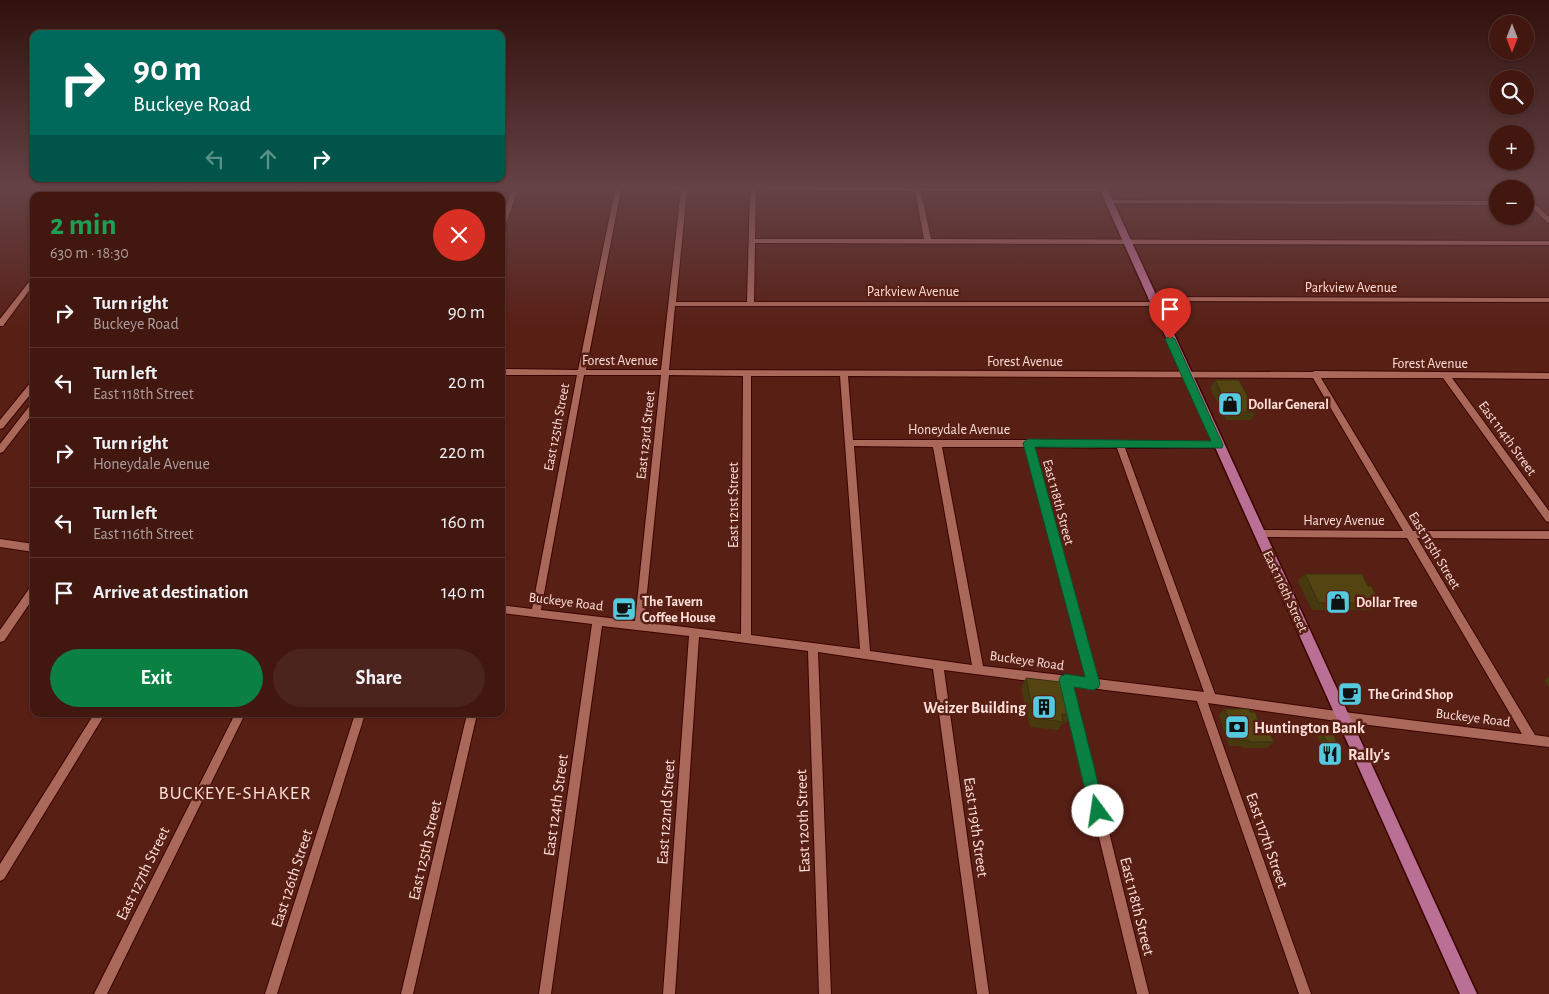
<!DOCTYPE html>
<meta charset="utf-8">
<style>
:root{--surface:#421710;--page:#4c241e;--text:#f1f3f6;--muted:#ae9f9f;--line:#5a3630;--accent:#0b8043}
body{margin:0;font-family:"Alegreya Sans",sans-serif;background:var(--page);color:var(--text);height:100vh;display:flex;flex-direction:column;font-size:19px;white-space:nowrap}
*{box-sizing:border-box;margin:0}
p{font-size:16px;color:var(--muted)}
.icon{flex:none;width:28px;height:28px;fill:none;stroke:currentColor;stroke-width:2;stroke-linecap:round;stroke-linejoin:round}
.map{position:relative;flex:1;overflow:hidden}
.sheet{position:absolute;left:30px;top:192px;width:475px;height:525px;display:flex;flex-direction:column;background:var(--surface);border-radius:10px;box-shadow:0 1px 4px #0004,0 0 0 1px var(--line)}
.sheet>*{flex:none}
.guide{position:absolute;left:30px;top:30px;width:475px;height:152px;border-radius:10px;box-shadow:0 1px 4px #0004,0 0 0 1px var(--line);background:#00695c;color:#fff;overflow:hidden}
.needle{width:32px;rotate:180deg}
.fabs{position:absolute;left:1489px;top:15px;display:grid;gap:10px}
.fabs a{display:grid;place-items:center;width:45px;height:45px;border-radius:50%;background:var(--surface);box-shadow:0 1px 4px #0004,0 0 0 1px var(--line);font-size:25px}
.pin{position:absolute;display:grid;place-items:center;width:42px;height:42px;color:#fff;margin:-51px -21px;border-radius:50% 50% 50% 0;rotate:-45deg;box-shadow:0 0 5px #0007}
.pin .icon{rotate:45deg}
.me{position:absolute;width:55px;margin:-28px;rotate:346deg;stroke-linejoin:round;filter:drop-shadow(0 0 4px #0008)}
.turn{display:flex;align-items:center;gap:18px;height:105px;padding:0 20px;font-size:22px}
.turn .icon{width:65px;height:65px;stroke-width:2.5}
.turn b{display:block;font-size:35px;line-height:42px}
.lanes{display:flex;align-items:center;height:48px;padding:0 20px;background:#0003;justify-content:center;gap:25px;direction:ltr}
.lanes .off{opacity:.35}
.round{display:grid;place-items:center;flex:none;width:52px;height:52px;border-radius:26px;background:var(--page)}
.head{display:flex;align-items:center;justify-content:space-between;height:85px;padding:0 20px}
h1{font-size:30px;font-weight:700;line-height:38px;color:#1e9e55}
.action{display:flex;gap:10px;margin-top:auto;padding:10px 20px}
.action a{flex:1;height:58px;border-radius:30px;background:var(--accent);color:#fff;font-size:20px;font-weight:700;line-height:58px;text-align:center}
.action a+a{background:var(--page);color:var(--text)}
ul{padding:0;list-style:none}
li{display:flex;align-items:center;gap:15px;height:70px;padding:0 20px;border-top:1px solid var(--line)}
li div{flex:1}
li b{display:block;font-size:19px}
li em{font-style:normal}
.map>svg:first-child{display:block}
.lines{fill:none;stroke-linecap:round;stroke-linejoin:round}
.minor-casing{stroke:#3b0300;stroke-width:2}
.major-casing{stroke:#3b0300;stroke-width:3}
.minor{fill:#aa685b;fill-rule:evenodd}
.major{fill:#ba6f94;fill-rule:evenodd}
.wall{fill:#473a0f}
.building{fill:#534411;stroke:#3a300c}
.route{fill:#0b8043;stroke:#07532c}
.labels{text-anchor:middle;stroke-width:5;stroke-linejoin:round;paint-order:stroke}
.street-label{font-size:14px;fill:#fedfd9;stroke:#581f15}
.poi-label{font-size:14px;font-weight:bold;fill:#fedfd9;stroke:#581f15;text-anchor:start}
.near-poi-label{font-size:16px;font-weight:bold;fill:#fedfd9;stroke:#581f15;text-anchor:start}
.near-street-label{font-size:16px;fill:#fedfd9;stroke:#581f15}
.near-quarter-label{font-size:19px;letter-spacing:1px;fill:#fedfd9;stroke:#581f15}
</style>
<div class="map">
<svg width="1549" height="994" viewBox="0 0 1549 994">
<rect width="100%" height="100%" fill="#581f15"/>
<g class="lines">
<defs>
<g id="minor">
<polygon points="34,188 40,188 44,196 38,196"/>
<polygon points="150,188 156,188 160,196 154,196"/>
<polygon points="188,188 194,188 187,196 181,196"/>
<polygon points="202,188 208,188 201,196 195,196"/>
<polygon points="300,188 306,188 301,196 295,196"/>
<polygon points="406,188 412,188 408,196 402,196"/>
<path d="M423 188H1105V190L1103 191H921L931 239 1549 241V245L755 243 754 302H1154L1158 304 1154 306H675L669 370 1312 372 1315 371 1549 373V379L1452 378 1549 511V522L1546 521 1443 378H1321L1413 531H1549V539L1417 538 1535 735 1549 737V747L1344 722 1208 703 1311 994H1299L1197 701 1073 686 1149 994H1137L1062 685 944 670 989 994H977L933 669 818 652 831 994H819L808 651 699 637 675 994H663L689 636 602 626 551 994H539L592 624 501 613V605L532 609 577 375H501V369L578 370 615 190H518L504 229 501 231V220L512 190H426ZM621 190H681L661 370H586ZM687 190H750L747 302H676ZM756 190 915 191 924 239H755ZM584 375H661L635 621 541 610ZM669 375 743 376 741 634 644 622ZM751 376H840L860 649 751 635ZM848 376 1313 378 1403 531 1259 530 1256 531 1254 534 1256 537 1407 538 1522 734 1344 712 1215 694 1125 448H1218L1221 447 1222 445 1221 443 1028 440H853ZM854 446 933 447 972 665 870 651ZM942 447H1025L1086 678 983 666ZM1033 447 1117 448 1204 692 1097 679Z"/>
<polygon points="1513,188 1519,188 1520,189 1513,189"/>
<polygon points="1525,195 1549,217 1549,223 1547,222 1525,201"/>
<polygon points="1109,200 1498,201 1498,205 1107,203 1107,201"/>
<polygon points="34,277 34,284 3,326 0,326 0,319 32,278"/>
<polygon points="1149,297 1549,298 1549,302 1152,301 1148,299"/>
<polygon points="34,381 34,390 3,428 0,429 0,420 31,382"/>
<polygon points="34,403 34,412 3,452 0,453 0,444 31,404"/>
<polygon points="0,539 34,544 34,552 0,547"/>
<polygon points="34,585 34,597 4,641 0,642 0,630 31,586"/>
<polygon points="94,714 105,714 4,879 0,881 0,864"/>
<polygon points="235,714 245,714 107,994 94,994"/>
<polygon points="355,714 365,714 277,994 265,994"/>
<polygon points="467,714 477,714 413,994 401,994"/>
</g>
<polygon id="major" points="1099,188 1107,188 1477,994 1460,994"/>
</defs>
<use href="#minor" class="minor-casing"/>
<use href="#major" class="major-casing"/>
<use href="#minor" class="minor"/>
<use href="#major" class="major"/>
</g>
<g class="wall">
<polygon points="1215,380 1256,412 1251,420 1226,420 1210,388"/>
<polygon points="1305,574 1368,586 1381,603 1373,610 1312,610 1298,581"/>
<polygon points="1549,677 1549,688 1544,680"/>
<polygon points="1026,678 1071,714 1066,723 1063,723 1058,730 1030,727 1021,687"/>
<polygon points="1225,709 1250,712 1263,730 1274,742 1267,748 1242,748 1241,746 1229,746 1219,715"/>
<polygon points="1322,733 1343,758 1337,762 1329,762 1317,737"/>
</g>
<g class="building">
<polygon points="1215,380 1239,380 1256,412 1230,412"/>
<polygon points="1305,574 1362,574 1368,586 1371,586 1381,603 1319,603"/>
<polygon points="1026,678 1060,682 1065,687 1071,714 1062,714 1063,722 1034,718"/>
<polygon points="1225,709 1249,709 1250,712 1255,712 1263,730 1269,730 1274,742 1249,742 1248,740 1236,740"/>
<polygon points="1322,733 1333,733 1343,758 1335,758"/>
</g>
<linearGradient id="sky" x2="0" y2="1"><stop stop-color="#30110c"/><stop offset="0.57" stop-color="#644246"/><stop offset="1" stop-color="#644246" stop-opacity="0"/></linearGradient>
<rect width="1549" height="327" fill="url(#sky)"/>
<polygon class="route" points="1170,336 1175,339 1223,445 1222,448 1035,447 1100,684 1098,688 1093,690 1074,687 1105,811 1103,816 1098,818 1093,816 1090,811 1059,680 1061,676 1066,674 1085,677 1023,443 1028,439 1211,441 1165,339"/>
<defs>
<symbol id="shop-square" viewBox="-11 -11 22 22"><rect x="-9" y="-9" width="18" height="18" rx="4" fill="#55cadf" stroke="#581f15"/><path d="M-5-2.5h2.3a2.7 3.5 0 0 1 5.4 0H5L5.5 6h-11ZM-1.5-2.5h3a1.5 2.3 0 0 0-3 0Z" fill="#111"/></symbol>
<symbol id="cafe-square" viewBox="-11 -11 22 22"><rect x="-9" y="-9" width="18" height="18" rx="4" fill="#55cadf" stroke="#581f15"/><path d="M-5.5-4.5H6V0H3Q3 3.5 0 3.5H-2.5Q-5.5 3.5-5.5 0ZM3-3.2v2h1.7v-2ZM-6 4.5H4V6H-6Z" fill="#111"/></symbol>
<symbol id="building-square" viewBox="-11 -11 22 22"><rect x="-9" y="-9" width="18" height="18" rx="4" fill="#55cadf" stroke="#581f15"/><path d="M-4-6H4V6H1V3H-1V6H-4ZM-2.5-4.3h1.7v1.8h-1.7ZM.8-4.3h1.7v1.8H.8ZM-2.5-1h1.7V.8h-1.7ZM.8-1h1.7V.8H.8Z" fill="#111"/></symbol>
<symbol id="bank-square" viewBox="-11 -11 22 22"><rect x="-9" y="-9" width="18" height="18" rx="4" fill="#55cadf" stroke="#581f15"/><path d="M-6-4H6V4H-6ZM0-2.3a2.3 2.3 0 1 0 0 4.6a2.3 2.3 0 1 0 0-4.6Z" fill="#111"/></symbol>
<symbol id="restaurant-square" viewBox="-11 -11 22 22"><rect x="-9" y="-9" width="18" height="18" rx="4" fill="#55cadf" stroke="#581f15"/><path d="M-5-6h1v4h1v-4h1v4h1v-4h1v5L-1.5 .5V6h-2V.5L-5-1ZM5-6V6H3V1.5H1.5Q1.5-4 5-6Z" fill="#111"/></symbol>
</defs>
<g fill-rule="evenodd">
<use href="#shop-square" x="1216" y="390" width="28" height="28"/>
<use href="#shop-square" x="1324" y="588" width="28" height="28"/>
<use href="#cafe-square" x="610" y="595" width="28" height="28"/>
<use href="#cafe-square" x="1336" y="680" width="28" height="28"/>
<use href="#building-square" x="1030" y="693" width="28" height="28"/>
<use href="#bank-square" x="1223" y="713" width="28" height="28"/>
<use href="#restaurant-square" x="1316" y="740" width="28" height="28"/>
</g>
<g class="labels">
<g class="street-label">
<text x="1351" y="292">Parkview Avenue</text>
<text x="913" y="296">Parkview Avenue</text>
<text x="620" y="365">Forest Avenue</text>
<text x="1025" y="366">Forest Avenue</text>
<text x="1430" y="368">Forest Avenue</text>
<text transform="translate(556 427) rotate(-79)" y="5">East 125th Street</text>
<text x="959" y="434">Honeydale Avenue</text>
<text transform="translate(645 435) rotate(-84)" y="5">East 123rd Street</text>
<text transform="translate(1508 438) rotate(54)" y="5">East 114th Street</text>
<text transform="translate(1059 502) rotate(75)" y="5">East 118th Street</text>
<text transform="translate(733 505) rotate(-90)" y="5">East 121st Street</text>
<text x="1344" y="525">Harvey Avenue</text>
<text transform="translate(1435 550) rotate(59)" y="5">East 115th Street</text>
<text transform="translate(1286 591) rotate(65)" y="5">East 116th Street</text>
<text transform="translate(566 601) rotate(7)" y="5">Buckeye Road</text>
<text transform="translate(1027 660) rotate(8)" y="5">Buckeye Road</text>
<text transform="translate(1473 717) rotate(7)" y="5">Buckeye Road</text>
</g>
<g class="poi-label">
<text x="1248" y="409">Dollar General</text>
<text x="642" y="606">The Tavern<tspan x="642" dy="16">Coffee House</tspan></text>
<text x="1356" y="607">Dollar Tree</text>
<text x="1368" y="699">The Grind Shop</text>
</g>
<g class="near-poi-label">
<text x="1026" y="713" text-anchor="end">Weizer Building</text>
<text x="1254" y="733">Huntington Bank</text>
<text x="1348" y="760">Rally's</text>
</g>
<g class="near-street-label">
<text transform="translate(555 805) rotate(-82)" y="6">East 124th Street</text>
<text transform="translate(665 812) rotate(-86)" y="6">East 122nd Street</text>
<text transform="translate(802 821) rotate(-92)" y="6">East 120th Street</text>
<text transform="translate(977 827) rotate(82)" y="6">East 119th Street</text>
<text transform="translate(1268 840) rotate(71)" y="6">East 117th Street</text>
<text transform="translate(424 850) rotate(-77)" y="6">East 125th Street</text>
<text transform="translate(142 873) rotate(-64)" y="6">East 127th Street</text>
<text transform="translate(291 878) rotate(-72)" y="6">East 126th Street</text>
<text transform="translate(1138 906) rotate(76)" y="6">East 118th Street</text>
</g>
<g class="near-quarter-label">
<text x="235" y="799">BUCKEYE-SHAKER</text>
</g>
</g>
</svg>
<div class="fabs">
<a><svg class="needle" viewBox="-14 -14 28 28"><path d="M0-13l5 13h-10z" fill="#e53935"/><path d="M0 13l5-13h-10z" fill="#ae9f9f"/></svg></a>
<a><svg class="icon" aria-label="search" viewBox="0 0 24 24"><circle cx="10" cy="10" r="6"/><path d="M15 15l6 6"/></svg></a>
<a>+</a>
<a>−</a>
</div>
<div class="pin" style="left:1170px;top:339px;background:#d93025"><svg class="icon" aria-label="arrive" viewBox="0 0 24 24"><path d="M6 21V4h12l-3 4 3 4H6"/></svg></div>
<svg class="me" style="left:1098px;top:811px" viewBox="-20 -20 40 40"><circle r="19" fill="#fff"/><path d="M0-13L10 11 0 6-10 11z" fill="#0b8043"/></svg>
<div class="guide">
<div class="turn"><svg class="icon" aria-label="right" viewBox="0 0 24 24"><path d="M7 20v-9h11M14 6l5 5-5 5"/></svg><div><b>90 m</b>Buckeye Road</div></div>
<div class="lanes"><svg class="icon off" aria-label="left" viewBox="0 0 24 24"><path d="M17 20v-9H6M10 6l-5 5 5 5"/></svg><svg class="icon off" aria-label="ahead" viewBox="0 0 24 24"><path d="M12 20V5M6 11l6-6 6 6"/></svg><svg class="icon" aria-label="right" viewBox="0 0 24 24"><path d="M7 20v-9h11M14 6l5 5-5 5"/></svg></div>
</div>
<section class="sheet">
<div class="head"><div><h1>2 min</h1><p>630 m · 18:30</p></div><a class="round" style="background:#d93025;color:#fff"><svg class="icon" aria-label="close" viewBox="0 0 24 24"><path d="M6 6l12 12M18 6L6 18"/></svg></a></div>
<ul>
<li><svg class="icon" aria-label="right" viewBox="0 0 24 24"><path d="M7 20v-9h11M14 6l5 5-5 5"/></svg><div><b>Turn right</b><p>Buckeye Road</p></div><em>90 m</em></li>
<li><svg class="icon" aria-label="left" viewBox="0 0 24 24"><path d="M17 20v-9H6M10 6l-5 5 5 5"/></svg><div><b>Turn left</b><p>East 118th Street</p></div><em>20 m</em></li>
<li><svg class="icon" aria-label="right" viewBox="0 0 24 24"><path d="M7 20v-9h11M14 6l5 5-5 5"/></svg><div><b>Turn right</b><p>Honeydale Avenue</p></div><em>220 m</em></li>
<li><svg class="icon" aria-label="left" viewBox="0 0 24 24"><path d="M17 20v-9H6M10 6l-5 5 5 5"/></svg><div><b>Turn left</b><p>East 116th Street</p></div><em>160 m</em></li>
<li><svg class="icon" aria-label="arrive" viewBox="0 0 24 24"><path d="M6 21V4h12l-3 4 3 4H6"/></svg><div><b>Arrive at destination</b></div><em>140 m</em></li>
</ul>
<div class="action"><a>Exit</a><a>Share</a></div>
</section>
</div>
